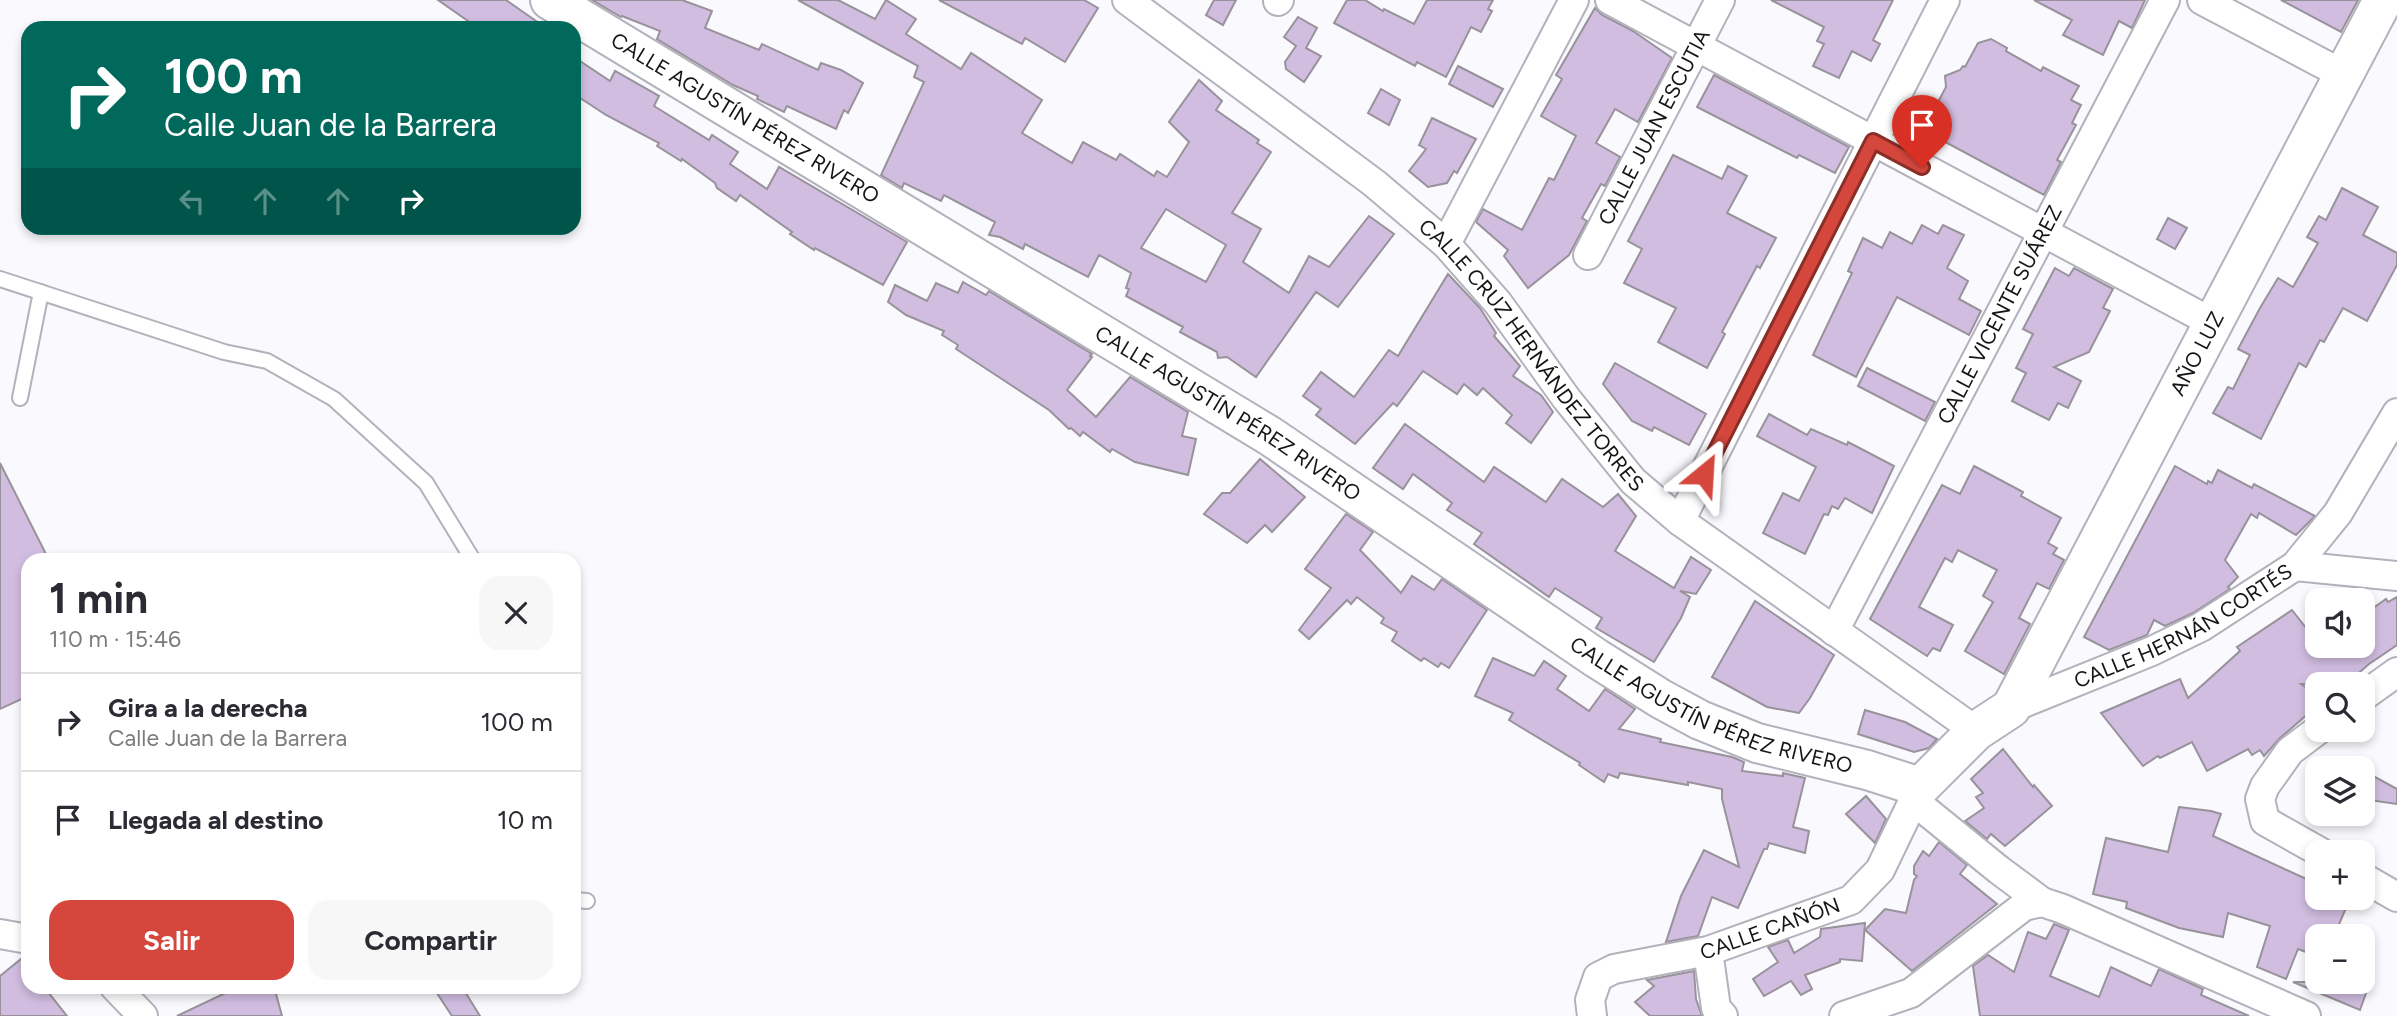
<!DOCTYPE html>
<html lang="es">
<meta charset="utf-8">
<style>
:root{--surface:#fff;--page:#f7f7f7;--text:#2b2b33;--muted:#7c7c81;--line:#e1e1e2;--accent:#d5473d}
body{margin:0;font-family:Figtree,sans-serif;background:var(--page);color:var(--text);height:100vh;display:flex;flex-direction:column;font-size:26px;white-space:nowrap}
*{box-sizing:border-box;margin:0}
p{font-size:23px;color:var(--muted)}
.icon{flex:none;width:38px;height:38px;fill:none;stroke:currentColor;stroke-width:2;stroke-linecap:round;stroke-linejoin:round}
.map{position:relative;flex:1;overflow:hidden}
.drawer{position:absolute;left:21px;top:553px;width:560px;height:441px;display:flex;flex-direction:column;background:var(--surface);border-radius:21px;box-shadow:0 4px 10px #0003}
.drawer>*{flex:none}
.top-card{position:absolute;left:21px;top:21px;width:560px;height:214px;border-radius:21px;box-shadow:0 4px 10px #0003;background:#00695c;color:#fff;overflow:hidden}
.controls{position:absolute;left:2305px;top:588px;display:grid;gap:14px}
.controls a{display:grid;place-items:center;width:70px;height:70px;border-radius:14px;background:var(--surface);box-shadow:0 4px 10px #0003;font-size:35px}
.pin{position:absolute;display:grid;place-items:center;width:60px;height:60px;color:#fff;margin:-72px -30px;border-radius:50% 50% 50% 0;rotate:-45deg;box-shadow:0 0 7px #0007}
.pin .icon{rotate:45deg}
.me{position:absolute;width:77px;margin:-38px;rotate:27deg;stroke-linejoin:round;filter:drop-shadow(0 0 5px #0008)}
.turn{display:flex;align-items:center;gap:24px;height:147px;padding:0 28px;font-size:32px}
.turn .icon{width:91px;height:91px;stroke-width:2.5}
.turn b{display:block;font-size:49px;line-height:60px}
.lanes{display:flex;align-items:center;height:66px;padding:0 28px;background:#0003;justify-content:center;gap:35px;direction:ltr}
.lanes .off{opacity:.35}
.round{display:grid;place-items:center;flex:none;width:74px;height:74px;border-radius:21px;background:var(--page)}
.overview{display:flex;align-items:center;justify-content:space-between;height:119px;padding:0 28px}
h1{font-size:42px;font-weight:700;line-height:52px}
.button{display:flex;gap:14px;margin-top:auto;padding:14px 28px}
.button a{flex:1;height:80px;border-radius:21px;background:var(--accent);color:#fff;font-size:28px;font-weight:700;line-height:80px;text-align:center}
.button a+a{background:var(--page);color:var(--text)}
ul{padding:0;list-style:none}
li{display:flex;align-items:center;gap:21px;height:98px;padding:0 28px;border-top:2px solid var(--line)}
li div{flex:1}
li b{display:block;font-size:26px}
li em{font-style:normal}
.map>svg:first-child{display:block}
.building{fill:#d1bde0;stroke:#98929b;stroke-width:2;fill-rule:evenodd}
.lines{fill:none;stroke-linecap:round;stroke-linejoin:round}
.lane-casing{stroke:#b3b2bc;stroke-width:18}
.street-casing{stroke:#b3b2bc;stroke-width:32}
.secondary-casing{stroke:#b3b2bc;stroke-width:42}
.lane{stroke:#fff;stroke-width:14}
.street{stroke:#fff;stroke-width:28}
.secondary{stroke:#fff;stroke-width:38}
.route-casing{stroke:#8a2e28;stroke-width:18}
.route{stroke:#d5473d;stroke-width:12}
.labels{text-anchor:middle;stroke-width:5;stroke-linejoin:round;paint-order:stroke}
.street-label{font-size:21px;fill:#151518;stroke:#fff}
</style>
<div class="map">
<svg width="2397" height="1016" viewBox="0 0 2397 1016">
<rect width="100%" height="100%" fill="#faf9fe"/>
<g class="building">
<polygon points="438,0 506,0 546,28 478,28"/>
<polygon points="592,0 682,0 712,11 705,28 759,50 762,44 818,70 821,63 841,70 863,83 848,113 844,110 836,129 787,106 784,112 757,99 758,96 733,85 657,39 660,31 622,16 621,17"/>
<path d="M798 0H838L875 19 886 0 916 19 906 34 961 69 971 53 1042 100 1022 133 1072 163 1083 142 1116 160 1120 154 1154 176 1157 171 1167 177 1189 142 1169 122 1199 80 1222 101 1216 110 1259 140 1257 143 1271 152 1232 213 1261 229 1243 262 1289 293 1309 256 1329 267 1369 216 1394 234 1338 307 1316 292 1256 377 1227 357 1218 358 1217 352 1180 332 1183 327 1126 296 1129 289 1126 288 1131 273 1099 255 1088 277 1025 244 1023 249 1000 237 989 235 995 222 944 195 941 201 904 183 902 188 881 175 924 82 914 77 918 66ZM1166 209 1226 245 1206 282 1141 248Z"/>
<polygon points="939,0 1084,0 1098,8 1065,62 1025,38 1022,44"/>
<polygon points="1214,0 1236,0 1223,25 1206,15"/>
<polygon points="1347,0 1365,0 1383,11 1384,9 1414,24 1427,0 1493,0 1488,9 1492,11 1481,32 1471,27 1446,77 1417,62 1415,66 1334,23"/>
<polygon points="1771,0 1893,0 1873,40 1880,44 1871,61 1852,51 1839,78 1813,66 1824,44 1817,41 1824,27"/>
<polygon points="2034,0 2145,0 2132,28 2119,21 2103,55 2063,35 2072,20"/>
<polygon points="2281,0 2358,0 2341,32"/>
<polygon points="1595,8 1602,15 1633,31 1672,58 1638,122 1615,109 1596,143 1620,157 1605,186 1601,184 1582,218 1587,221 1569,255 1528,288 1504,256 1508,250 1476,222 1483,209 1522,230 1549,178 1554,180 1576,136 1541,116 1562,79 1556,75"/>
<polygon points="1298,17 1317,28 1306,48 1321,56 1304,82 1286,69 1285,62 1296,46 1284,37"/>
<polygon points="1991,39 2007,48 2006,51 2041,71 2043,67 2079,86 2071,100 2081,105 2072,123 2076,125 2057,160 2061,162 2044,195 1923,130 1946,87 1945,76 1960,70 1963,66 1965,67 1978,43"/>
<polygon points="574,57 610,81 615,71 659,96 654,106 709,140 712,135 738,152 730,164 767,189 779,167 907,242 883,285 815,248 814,250 790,234 792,232 740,195 736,201 717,188 715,183 682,159 681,161 657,146 659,143 606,115 574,94"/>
<polygon points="1458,66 1503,89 1493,107 1449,84"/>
<polygon points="1714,75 1849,147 1835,173 1799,155 1797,158 1697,107"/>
<polygon points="1381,89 1400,100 1389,125 1368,113"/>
<polygon points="1432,118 1476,139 1457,173 1454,171 1447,183 1428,187 1409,171 1426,149 1419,145"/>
<polygon points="1673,155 1722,179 1728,166 1747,176 1727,213 1776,238 1760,268 1757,266 1722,332 1725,334 1707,368 1658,342 1676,308 1624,283 1642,249 1628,241"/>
<polygon points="2342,188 2378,207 2363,235 2397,253 2397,265 2367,321 2343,308 2324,342 2320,340 2306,367 2299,363 2261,439 2213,413 2228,387 2233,389 2250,355 2238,349 2260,308 2278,278 2293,287 2318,243 2307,237 2319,216 2326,220"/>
<polygon points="2168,218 2187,228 2175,249 2157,239"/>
<polygon points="1922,225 1938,234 1943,225 1964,235 1947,268 1968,281 1959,299 1981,311 1969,335 1897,297 1856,377 1813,355 1852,273 1848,271 1863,238 1882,248 1890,232 1912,244"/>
<polygon points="2055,268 2069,276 2074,268 2113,289 2103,308 2110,311 2089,352 2054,367 2081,381 2068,408 2058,403 2049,420 2012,401 2026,373 2016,368 2033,334 2023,329"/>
<polygon points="1448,274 1480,308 1496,333 1494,336 1520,366 1513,376 1541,395 1553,412 1531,443 1506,423 1512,415 1483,388 1477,395 1464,384 1457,394 1423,371 1397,406 1393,403 1355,444 1316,415 1321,409 1303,396 1321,372 1354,397 1389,350 1398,356"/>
<polygon points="963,282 986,295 989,291 1092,354 1090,356 1092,357 1067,390 1096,417 1130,377 1188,412 1182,436 1196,439 1188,475 1135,462 1112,449 1110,452 1083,432 1080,436 1071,428 1069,429 1049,410 956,349 958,345 942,335 944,331 906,315 888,302 895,285 927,301 936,283 958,293"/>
<polygon points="1615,363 1706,414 1689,445 1654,427 1652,431 1632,421 1603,384"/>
<polygon points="1867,368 1935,402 1925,421 1858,386"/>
<polygon points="1769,414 1807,435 1811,429 1847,445 1848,442 1894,466 1872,513 1845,498 1838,509 1832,506 1828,515 1824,514 1805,554 1763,533 1783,493 1799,501 1816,467 1757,436"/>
<polygon points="1405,424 1484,482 1494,467 1546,502 1562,479 1603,507 1618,494 1636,516 1615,551 1674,588 1691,557 1711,570 1696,594 1680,591 1690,597 1681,618 1654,662 1596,628 1602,618 1555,588 1549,597 1474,544 1482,533 1447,510 1452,503 1413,474 1403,489 1373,468"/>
<polygon points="1260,459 1305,497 1272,532 1265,525 1247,543 1204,514 1222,493 1230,493"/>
<polygon points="0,463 49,560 28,560 28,696 0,709"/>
<polygon points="1974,466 2023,492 2021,496 2061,518 2048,543 2057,548 2053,554 2064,560 2049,589 2037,583 2019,618 2030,624 2004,674 1965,651 1993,602 1983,596 1997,570 1958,550 1952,562 1945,558 1919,607 1953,625 1940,651 1933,648 1927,656 1870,619 1942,485 1960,494"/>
<polygon points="2175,466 2207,484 2208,481 2212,483 2218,470 2252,488 2254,484 2315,516 2296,535 2259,513 2257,518 2251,514 2225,560 2238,577 2228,587 2230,589 2193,613 2165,626 2154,620 2147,635 2109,650 2084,637"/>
<polygon points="1346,514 1373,532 1360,550 1401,593 1412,576 1434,590 1442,579 1487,610 1449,668 1441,663 1438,667 1424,658 1421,661 1392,641 1397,632 1381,623 1384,618 1357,597 1351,604 1347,600 1309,639 1299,630 1331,588 1305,569"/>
<polygon points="2397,597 2397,645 2369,664 2346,684 2301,684 2317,695 2317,706 2280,738 2264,756 2260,750 2252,755 2248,749 2207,771 2192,742 2160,758 2158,756 2143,766 2101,713 2180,679 2188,698 2240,651 2237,647 2292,610 2317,642 2317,646 2362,646 2362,616 2386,599 2388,602"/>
<polygon points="1755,601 1834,655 1810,698 1799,713 1767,707 1712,677"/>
<polygon points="1493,658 1534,676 1544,661 1566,676 1557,689 1589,711 1605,689 1635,709 1619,729 1661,739 1660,742 1732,757 1744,762 1742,771 1783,776 1783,773 1805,778 1793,827 1809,831 1805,853 1769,843 1767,849 1764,849 1738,908 1712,897 1698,936 1666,942 1681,896 1704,850 1739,867 1722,799 1722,789 1688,782 1688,785 1620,773 1618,778 1608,774 1604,782 1579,765 1580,763 1509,720 1513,713 1475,696"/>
<polygon points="1865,710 1905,722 1937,739 1929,748 1914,752 1858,734"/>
<polygon points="2003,749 2033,787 2034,785 2052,806 2005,846 1991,834 1987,839 1965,821 1984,808 1976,797 1983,793 1971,779"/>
<polygon points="2362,770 2397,789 2397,804 2362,799"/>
<polygon points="1866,796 1886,819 1875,843 1846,814"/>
<polygon points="2179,807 2211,811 2221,814 2213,836 2317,884 2317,898 2323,898 2346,908 2334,936 2317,936 2317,956 2298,949 2286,979 2257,967 2270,926 2228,913 2223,937 2179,928 2126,908 2127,902 2093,894 2106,838 2168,852"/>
<polygon points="1939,842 1967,865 1960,874 1997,904 1912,971 1865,930 1885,909 1906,913 1914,880 1917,876 1914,874 1914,866 1923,851 1929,856"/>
<polygon points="1865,923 1862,961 1840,959 1840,962 1805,975 1812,989 1801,995 1791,981 1764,996 1753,979 1778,962 1768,947 1788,940 1794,953 1820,937 1821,929"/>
<polygon points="2054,924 2069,930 2050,976 2099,997 2111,967 2151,986 2159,969 2203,989 2201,995 2249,1016 1980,1016 1973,966 1988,955 2014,972 2028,932 2046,939"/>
<polygon points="21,959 28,968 28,987 44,987 67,1016 0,1016 0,976"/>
<polygon points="1694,971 1696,999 1702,1016 1650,1016 1635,1002 1654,986 1647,980"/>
<polygon points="2293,982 2370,982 2360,1010"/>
<polygon points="238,987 266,987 268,992 275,990 282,1016 177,1016"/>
<polygon points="433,987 462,987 480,1016 452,1016"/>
</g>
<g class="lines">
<defs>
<g id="lane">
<polyline points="0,279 224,352 267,361 334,399 426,483 473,560"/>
<polyline points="20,398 41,292"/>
<polyline points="574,900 587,901"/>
</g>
<g id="street">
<path id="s1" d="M1127 0 1374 183 1446 244 1498 303 1566 398 1633 481 1680 521 1976 731"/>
<polyline points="1610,0 2213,323"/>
<polyline points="2202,0 2344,75"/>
<polyline points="1278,1 1279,0"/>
<polyline points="1446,244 1574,0"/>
<path id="s2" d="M1588 255 1720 0"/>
<polyline points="1680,521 1945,0"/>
<polyline points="2295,566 2397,576"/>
<path id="s3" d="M1834 631 2165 0"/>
<polyline points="2362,697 2397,672"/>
<path id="s4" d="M2011 708 2152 651 2201 627 2295 566 2338 513 2397 413"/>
<polyline points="2318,730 2290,751 2265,786 2260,799 2265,821 2320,852"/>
<polyline points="1914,801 1999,870 2042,902 2063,909 2306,1016"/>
<polyline points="2362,877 2397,897"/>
<polyline points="0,934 28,939"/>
<polyline points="1708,951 1716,1008 1723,1016"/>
<polyline points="115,987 143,1016"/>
<path id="s5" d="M1592 1016 1590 1000 1598 977 1614 969 1708 951 1851 900 1880 870 1920 787"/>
<polyline points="1844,1016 1911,993 2024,906 2042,902"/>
</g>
<g id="secondary">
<path id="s6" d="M550 0 1270 436 1596 658 1661 699 1700 720 1757 743 1867 770 1920 787 1976 731 2011 708 2383 0"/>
</g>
</defs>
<use href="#lane" class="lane-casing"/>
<use href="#street" class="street-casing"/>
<use href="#secondary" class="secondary-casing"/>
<use href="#lane" class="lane"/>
<use href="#street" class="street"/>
<use href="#secondary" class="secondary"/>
</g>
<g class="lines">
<defs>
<polyline id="route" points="1704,474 1873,141 1922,167"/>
</defs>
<use href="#route" class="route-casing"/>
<use href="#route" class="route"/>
</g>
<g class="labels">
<g class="street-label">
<text dy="7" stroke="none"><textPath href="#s6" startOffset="228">CALLE AGUSTÍN PÉREZ RIVERO</textPath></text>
<text dy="7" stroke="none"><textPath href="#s2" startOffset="144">CALLE JUAN ESCUTIA</textPath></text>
<text dy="7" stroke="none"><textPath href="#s3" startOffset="357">CALLE VICENTE SUÁREZ</textPath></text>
<text dy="7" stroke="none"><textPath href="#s6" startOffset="2109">AÑO LUZ</textPath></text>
<text dy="7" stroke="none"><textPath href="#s1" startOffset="542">CALLE CRUZ HERNÁNDEZ TORRES</textPath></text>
<text dy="7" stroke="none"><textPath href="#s6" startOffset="794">CALLE AGUSTÍN PÉREZ RIVERO</textPath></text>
<text dy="7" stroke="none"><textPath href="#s4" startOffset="191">CALLE HERNÁN CORTÉS</textPath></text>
<text dy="7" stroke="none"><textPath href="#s6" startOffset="1362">CALLE AGUSTÍN PÉREZ RIVERO</textPath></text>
<text dy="7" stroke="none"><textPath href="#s5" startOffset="220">CALLE CAÑÓN</textPath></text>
</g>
</g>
</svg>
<div class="controls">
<a><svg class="icon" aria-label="sound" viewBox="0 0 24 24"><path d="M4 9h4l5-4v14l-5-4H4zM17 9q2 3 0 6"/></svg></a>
<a><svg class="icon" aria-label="search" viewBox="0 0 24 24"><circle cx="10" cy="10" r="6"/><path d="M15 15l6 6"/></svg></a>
<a><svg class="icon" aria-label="layers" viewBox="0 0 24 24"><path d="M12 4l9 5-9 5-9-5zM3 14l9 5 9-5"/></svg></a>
<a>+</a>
<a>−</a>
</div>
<div class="pin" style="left:1922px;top:167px;background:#d93025"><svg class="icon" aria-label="arrive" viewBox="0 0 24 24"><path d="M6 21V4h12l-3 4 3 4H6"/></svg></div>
<svg class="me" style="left:1704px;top:474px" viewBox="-20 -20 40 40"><path d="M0-17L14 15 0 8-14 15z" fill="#d5473d" stroke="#fff" stroke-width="4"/></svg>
<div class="top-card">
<div class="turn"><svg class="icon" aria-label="right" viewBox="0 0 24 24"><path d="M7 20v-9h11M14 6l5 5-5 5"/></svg><div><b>100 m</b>Calle Juan de la Barrera</div></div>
<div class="lanes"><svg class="icon off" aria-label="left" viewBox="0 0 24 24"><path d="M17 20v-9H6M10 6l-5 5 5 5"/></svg><svg class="icon off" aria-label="ahead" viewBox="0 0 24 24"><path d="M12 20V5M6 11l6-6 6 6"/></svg><svg class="icon off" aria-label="ahead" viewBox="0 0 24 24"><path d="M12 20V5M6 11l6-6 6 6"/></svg><svg class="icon" aria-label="right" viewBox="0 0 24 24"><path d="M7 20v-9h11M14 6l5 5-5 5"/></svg></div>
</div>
<section class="drawer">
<div class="overview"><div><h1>1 min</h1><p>110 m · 15:46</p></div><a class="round"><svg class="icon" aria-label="close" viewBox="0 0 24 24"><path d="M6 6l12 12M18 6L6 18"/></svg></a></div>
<ul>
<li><svg class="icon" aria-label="right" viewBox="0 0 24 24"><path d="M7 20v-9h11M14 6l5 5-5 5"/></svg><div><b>Gira a la derecha</b><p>Calle Juan de la Barrera</p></div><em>100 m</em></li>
<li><svg class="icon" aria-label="arrive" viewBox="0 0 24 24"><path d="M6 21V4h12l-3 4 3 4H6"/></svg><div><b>Llegada al destino</b></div><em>10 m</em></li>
</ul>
<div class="button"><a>Salir</a><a>Compartir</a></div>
</section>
</div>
